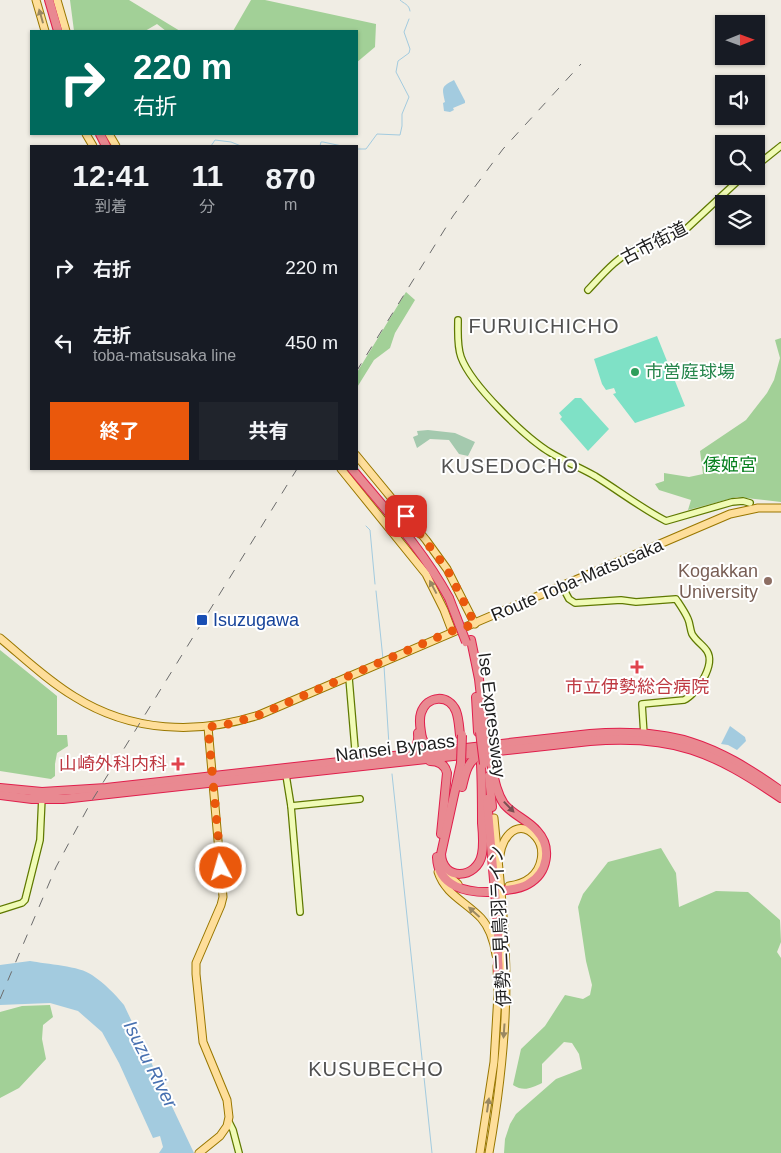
<!DOCTYPE html>
<html lang="ja">
<meta charset="utf-8">
<style>
:root{--surface:#171b24;--page:#20242c;--text:#f1f3f6;--muted:#9ea1a6;--accent:#ea580c}
body{margin:0;font-family:Arial,"Noto Sans JP",sans-serif;background:var(--page);color:var(--text);height:100vh;display:flex;flex-direction:column;font-size:19px;white-space:nowrap}
*{box-sizing:border-box;margin:0}
p{font-size:16px;color:var(--muted)}
.icon{flex:none;width:28px;height:28px;fill:none;stroke:currentColor;stroke-width:2;stroke-linecap:round;stroke-linejoin:round}
.map{position:relative;flex:1;overflow:hidden}
.details{position:absolute;left:30px;top:145px;width:328px;height:325px;display:flex;flex-direction:column;background:var(--surface);border-radius:0px;box-shadow:0 1px 4px #0004}
.details>*{flex:none}
.hud{position:absolute;left:30px;top:30px;width:328px;height:105px;border-radius:0px;box-shadow:0 1px 4px #0004;background:#00695c;color:#fff;overflow:hidden}
.needle{width:32px;rotate:89deg}
.controls{position:absolute;left:715px;top:15px;display:grid;gap:10px}
.controls a{display:grid;place-items:center;width:50px;height:50px;border-radius:0px;background:var(--surface);box-shadow:0 1px 4px #0004;font-size:25px}
.pin{position:absolute;display:grid;place-items:center;width:42px;height:42px;color:#fff;margin:-21px;border-radius:10px;box-shadow:0 2px 8px #0006}
.me{position:absolute;width:55px;margin:-28px;rotate:354deg;stroke-linejoin:round;filter:drop-shadow(0 0 4px #0008)}
.turn{display:flex;align-items:center;gap:18px;height:105px;padding:0 20px;font-size:22px}
.turn .icon{width:65px;height:65px;stroke-width:2.5}
.turn b{display:block;font-size:35px;line-height:42px}
.eta{display:flex;justify-content:space-evenly;align-items:center;height:85px;text-align:center}
.eta b{font-size:30px;font-weight:700;line-height:35px}
.action{display:flex;gap:10px;margin-top:auto;padding:10px 20px}
.action a{flex:1;height:58px;border-radius:0px;background:var(--accent);color:#fff;font-size:20px;font-weight:700;line-height:58px;text-align:center}
.action a+a{background:var(--page);color:var(--text)}
ul{padding:0;list-style:none}
li{display:flex;align-items:center;gap:15px;height:75px;padding:0 20px}
li div{flex:1}
li b{display:block;font-size:19px}
li em{font-style:normal}
.map>svg:first-child{display:block}
.forest{fill:#a2d097}
.cemetery{fill:#a4c9ae}
.pitch{fill:#7fe1c6}
.water{fill:#a3cbdf}
.lines{fill:none;stroke-linecap:round;stroke-linejoin:round}
.stream{stroke:#a3cbdf;stroke-width:1}
.secondary-casing{stroke:#5f7901;stroke-width:8}
.primary-casing{stroke:#970;stroke-width:9}
.highway-casing{stroke:#e01f4c;stroke-width:10}
.secondary{stroke:#f0fbb6;stroke-width:5.5}
.primary{stroke:#fede9a;stroke-width:7}
.highway{stroke:#e98991;stroke-width:8}
.rail{stroke:#6c6c6c;stroke-width:1;stroke-dasharray:10 10;stroke-linecap:butt}
.highway-bridge-casing{stroke:#e01f4c;stroke-width:10;stroke-linecap:butt}
.highway-bridge{stroke:#e98991;stroke-width:8}
.oneway{fill:#998862}
.oneway2{fill:#794e52}
.route{stroke:#ea580c;stroke-width:9;stroke-dasharray:0 16.2}
.leisure-dot{fill:#2e9e5b;stroke:#fff;stroke-width:2}
.education-dot{fill:#8d6e63;stroke:#fff;stroke-width:2}
.transit-dot{fill:#1a4fb4;stroke:#fff;stroke-width:2}
.health-dot{fill:#e0444e;stroke:#fff;stroke-width:2}
.labels{text-anchor:middle;stroke-width:4;stroke-linejoin:round;paint-order:stroke}
.street-label{font-size:18px;fill:#1e1e1e;stroke:#fff}
.leisure-label{font-size:18px;fill:#27864d;stroke:#fff;text-anchor:start}
.park-label{font-size:18px;fill:#08801f;stroke:#fff}
.education-label{font-size:18px;fill:#785e54;stroke:#fff;text-anchor:end}
.transit-label{font-size:18px;fill:#164399;stroke:#fff;text-anchor:start}
.health-label{font-size:18px;fill:#be3a42;stroke:#fff}
.water-label{font-size:19px;font-style:italic;fill:#4871b1;stroke:#fff}
.quarter-label{font-size:20px;letter-spacing:1px;fill:#515151;stroke:#fff}
</style>
<div class="map">
<svg width="781" height="1153" viewBox="0 0 781 1153">
<rect width="100%" height="100%" fill="#f0ede4"/>
<g class="forest">
<polygon points="70,0 129,0 180,31 166,31 157,24 145,31 74,31"/>
<polygon points="251,0 265,0 376,24 375,47 356,63 356,31 233,31"/>
<polygon points="406,292 415,300 395,333 390,348 374,360 356,389 356,374"/>
<polygon points="781,338 781,502 737,497 688,510 691,500 659,490 655,484 664,481 664,473 689,477 703,474 700,451 746,420 767,393 774,380 780,358 775,340"/>
<polygon points="0,650 57,696 57,735 67,735 68,746 57,753 55,764 55,776 51,779 0,771"/>
<path d="M661 848 676 873 679 907 716 891 748 892 780 920 781 942 777 952 781 958V1153H504L505 1139 510 1124 516 1114 556 1079 582 1069 579 1054 572 1043 564 1042 542 1064V1083C531 1088 524 1092 513 1085L521 1049 545 1026 565 995 583 999 590 995 592 985 586 961 578 907 583 894 608 862Z"/>
<polygon points="50,1005 53,1017 43,1025 42,1039 46,1059 19,1088 0,1098 0,1012 22,1006"/>
</g>
<polygon class="cemetery" points="428,430 455,433 475,442 468,456 459,454 449,440 430,439 417,448 413,437 418,435 417,431"/>
<g class="pitch">
<polygon points="657,336 685,406 635,423 613,394 616,393 614,388 606,390 602,384 594,359"/>
<polygon points="575,398 581,398 609,429 588,451 560,419 562,417 559,413"/>
</g>
<g class="water">
<path d="M454 80 465 101V103L453 108 454 110 450 112 444 111 443 103 445 102C442 87 441 87 454 80Z"/>
<polygon points="730,726 745,737 746,741 737,750 728,745 721,744"/>
<path d="M30 961C46 964 80 966 92 975 104 983 115 994 124 1005L194 1153H159L163 1147 160 1136 153 1138 119 1063 102 1032 78 1011 50 1003 0 1005V965Z"/>
</g>
<g class="lines">
<g class="stream">
<path d="M400 0C404 4 409 4 410 11"/>
<polyline points="156,134 158,134"/>
<polyline points="211,146 215,140 231,142 241,146"/>
<polyline points="320,146 321,142 323,142 342,146"/>
<polyline points="356,149 366,149 377,134 400,135 402,126 402,114 409,97 396,72 398,61 409,53 410,49 404,32 409,19"/>
<polyline points="366,526 370,530 375,584"/>
<polyline points="376,591 383,659"/>
<polyline points="384,666 389,745"/>
<polyline points="392,774 432,1153"/>
</g>
<defs>
<g id="secondary">
<polyline points="756,166 781,146"/>
<path d="M588 290C603 274 618 256 639 247 654 240 670 239 684 231L743 176"/>
<path d="M458 320C458 332 457 346 461 357 471 385 526 438 551 453 566 462 581 468 595 476 619 491 641 508 666 521L732 502 743 501 750 503"/>
<path d="M562 586 569 599 575 603 621 600 636 602 676 599C680 605 685 612 688 619 690 623 690 629 692 634 696 641 703 645 707 651 716 665 696 695 684 700L642 704 644 735"/>
<polyline points="349,678 356,761"/>
<polyline points="286,775 291,806 300,912"/>
<polyline points="291,806 360,799"/>
<polyline points="0,910 22,903 25,900 40,840 42,797"/>
<polyline points="229,1122 233,1130 239,1153"/>
</g>
<g id="primary">
<polyline points="36,0 45,31"/>
<polyline points="57,0 66,31"/>
<polyline points="86,134 93,146"/>
<polyline points="109,134 116,146"/>
<polyline points="356,455 426,540 447,569 475,624"/>
<polyline points="341,469 426,574 444,610 452,631"/>
<path d="M0 638C24 658 48 681 75 697 131 732 197 735 259 715L730 514 758 508H781"/>
<path d="M500 855C502 836 519 817 536 837 546 849 542 869 530 878 524 883 516 885 509 886"/>
<polyline points="443,866 449,876 458,884"/>
<path d="M438 872C445 894 466 902 481 918 490 928 494 942 496 955"/>
<polyline points="199,1153 220,1136 227,1126 229,1117 227,1100 203,1042 196,974 196,963 221,905 223,897 208,727"/>
<polyline points="480,1153 494,1062 498,994 497,966"/>
<path d="M489 1153C501 1085 509 1016 505 947 503 904 498 861 494 818"/>
</g>
<g id="highway">
<polyline points="49,0 58,31"/>
<polyline points="100,134 106,146"/>
<path d="M352 469C386 510 423 550 449 598"/>
<polyline points="471,640 479,679 485,732"/>
<polyline points="476,697 478,732"/>
<path d="M439 748C427 748 422 743 421 732 420 726 419 719 421 713 427 695 449 694 456 711 459 719 459 727 460 735"/>
<path d="M406 752C416 749 419 744 418 733"/>
<path d="M430 761C438 761 445 764 447 773L441 834"/>
<path d="M461 763 441 854C442 881 477 880 482 854 484 844 483 833 482 823 482 803 482 784 481 764"/>
<path d="M491 763C494 777 496 792 504 804 513 815 528 820 537 831 552 847 548 873 528 884 522 888 514 889 506 890"/>
<polyline points="489,776 492,807"/>
<path d="M462 787C465 775 467 760 480 756"/>
<path d="M0 788 42 792 106 788 590 734C673 728 713 743 781 791"/>
<path d="M0 795 32 799H63L590 741C674 734 713 752 781 798"/>
<polyline points="487,799 498,926 498,971"/>
<path d="M437 857C438 887 467 893 492 892"/>
</g>
</defs>
<use href="#secondary" class="secondary-casing"/>
<use href="#primary" class="primary-casing"/>
<use href="#highway" class="highway-casing"/>
<use href="#secondary" class="secondary"/>
<use href="#primary" class="primary"/>
<use href="#highway" class="highway"/>
<g class="rail">
<polyline points="356,372 453,216 503,149 581,64"/>
<polyline points="0,999 56,867 91,802 297,469"/>
</g>
<defs>
<g id="highway-bridge">
<polyline points="449,598 466,642"/>
<polyline points="480,732 484,764"/>
<polyline points="487,732 491,763"/>
<polyline points="461,763 462,735"/>
</g>
</defs>
<use href="#highway-bridge" class="highway-bridge-casing"/>
<use href="#highway-bridge" class="highway-bridge"/>
</g>
<defs><path id="oneway-solid" d="M-6-.8H1V-3.2L6.5 0L1 3.2V.8H-6Z" transform="scale(1.25)"/></defs>
<g class="oneway">
<use href="#oneway-solid" transform="translate(41 16) rotate(-106)"/>
<use href="#oneway-solid" transform="translate(433 587) rotate(-118)"/>
<use href="#oneway-solid" transform="translate(474 912) rotate(-138)"/>
<use href="#oneway-solid" transform="translate(504 1031) rotate(94)"/>
<use href="#oneway-solid" transform="translate(488 1105) rotate(-82)"/>
</g>
<use class="oneway2" href="#oneway-solid" transform="translate(509 807) rotate(46)"/>
<g class="lines">
<polyline class="route" points="221,868 208,727 229,724 259,715 452,631 475,624 447,569 406,516"/>
</g>
<circle class="leisure-dot" cx="635" cy="372" r="5"/>
<circle class="education-dot" cx="768" cy="581" r="5"/>
<rect class="transit-dot" x="196" y="614" width="12" height="12" rx="2.5"/>
<g class="health-dot">
<path d="M634.5 659.5h5v5h5v5h-5v5h-5v-5h-5v-5h5z"/>
<path d="M175.5 756.5h5v5h5v5h-5v5h-5v-5h-5v-5h5z"/>
</g>
<g class="labels">
<g class="street-label">
<text transform="translate(654 243) rotate(-27)" y="6">古市街道</text>
<text transform="translate(577 580) rotate(-23)" y="6">Route Toba-Matsusaka</text>
<text transform="translate(492 715) rotate(83)" y="6">Ise Expressway</text>
<text transform="translate(395 748) rotate(-7)" y="6">Nansei Bypass</text>
<text transform="translate(500 926) rotate(-93)" y="6">伊勢二見鳥羽ライン</text>
</g>
<g class="leisure-label">
<text x="645" y="378">市営庭球場</text>
</g>
<g class="park-label">
<text x="730" y="471">倭姬宮</text>
</g>
<g class="education-label">
<text x="758" y="577">Kogakkan<tspan x="758" dy="21">University</tspan></text>
</g>
<g class="transit-label">
<text x="213" y="626">Isuzugawa</text>
</g>
<g class="health-label">
<text x="637" y="693">市立伊勢総合病院</text>
<text x="167" y="770" text-anchor="end">山崎外科内科</text>
</g>
<g class="water-label">
<text transform="translate(151 1064) rotate(63)" y="7">Isuzu River</text>
</g>
<g class="quarter-label">
<text x="544" y="333">FURUICHICHO</text>
<text x="510" y="473">KUSEDOCHO</text>
<text x="376" y="1076">KUSUBECHO</text>
</g>
</g>
</svg>
<div class="controls">
<a><svg class="needle" viewBox="-14 -14 28 28"><path d="M0-13l5 13h-10z" fill="#e53935"/><path d="M0 13l5-13h-10z" fill="#9ea1a6"/></svg></a>
<a><svg class="icon" aria-label="sound" viewBox="0 0 24 24"><path d="M4 9h4l5-4v14l-5-4H4zM17 9q2 3 0 6"/></svg></a>
<a><svg class="icon" aria-label="search" viewBox="0 0 24 24"><circle cx="10" cy="10" r="6"/><path d="M15 15l6 6"/></svg></a>
<a><svg class="icon" aria-label="layers" viewBox="0 0 24 24"><path d="M12 4l9 5-9 5-9-5zM3 14l9 5 9-5"/></svg></a>
</div>
<div class="pin" style="left:406px;top:516px;background:#d93025"><svg class="icon" aria-label="arrive" viewBox="0 0 24 24"><path d="M6 21V4h12l-3 4 3 4H6"/></svg></div>
<svg class="me" style="left:221px;top:868px" viewBox="-20 -20 40 40"><circle r="17" fill="#ea580c" stroke="#fff" stroke-width="3"/><path d="M0-11L8 9 0 5-8 9z" fill="#fff"/></svg>
<div class="hud">
<div class="turn"><svg class="icon" aria-label="right" viewBox="0 0 24 24"><path d="M7 20v-9h11M14 6l5 5-5 5"/></svg><div><b>220 m</b>右折</div></div>
</div>
<section class="details">
<div class="eta">
<div><b>12:41</b><p>到着</p></div>
<div><b>11</b><p>分</p></div>
<div><b>870</b><p>m</p></div>
</div>
<ul>
<li><svg class="icon" aria-label="right" viewBox="0 0 24 24"><path d="M7 20v-9h11M14 6l5 5-5 5"/></svg><div><b>右折</b></div><em>220 m</em></li>
<li><svg class="icon" aria-label="left" viewBox="0 0 24 24"><path d="M17 20v-9H6M10 6l-5 5 5 5"/></svg><div><b>左折</b><p>toba-matsusaka line</p></div><em>450 m</em></li>
</ul>
<div class="action"><a>終了</a><a>共有</a></div>
</section>
</div>
